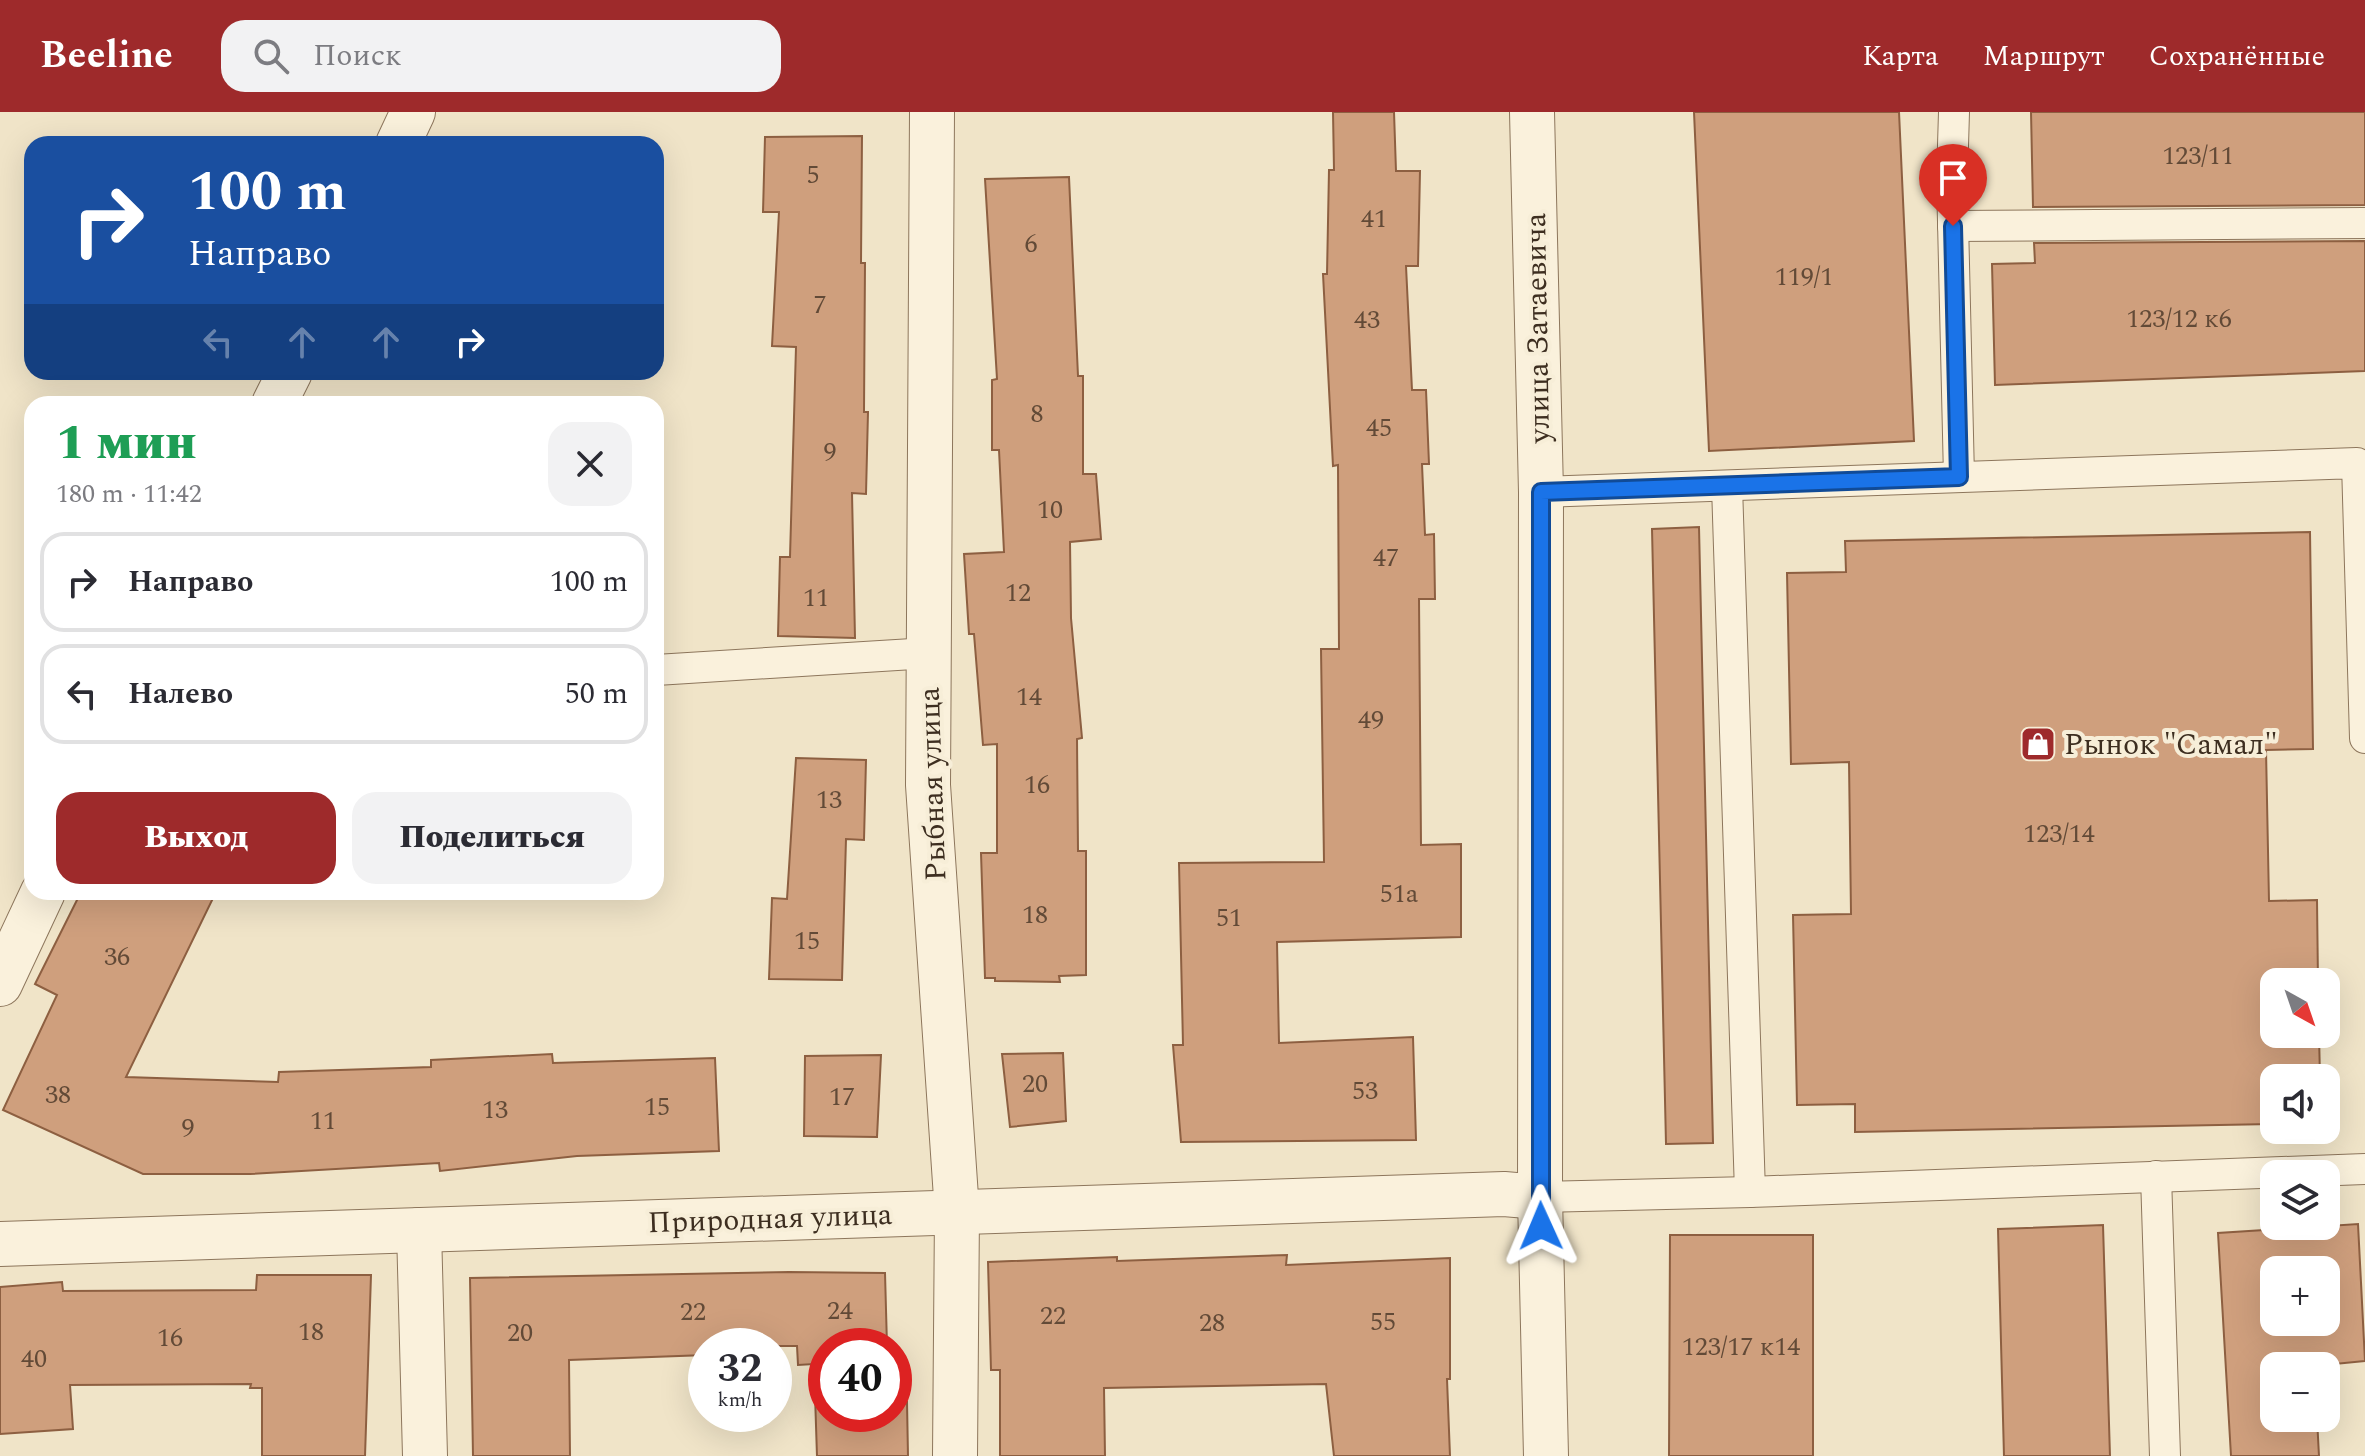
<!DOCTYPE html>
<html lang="ru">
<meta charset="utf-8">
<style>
:root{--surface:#fff;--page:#f2f2f3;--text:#2b2b33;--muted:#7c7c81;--line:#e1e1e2;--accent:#9e2a2b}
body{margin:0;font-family:Spectral,serif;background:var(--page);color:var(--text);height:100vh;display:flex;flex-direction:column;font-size:30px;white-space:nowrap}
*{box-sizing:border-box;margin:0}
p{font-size:26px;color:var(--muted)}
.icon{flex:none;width:44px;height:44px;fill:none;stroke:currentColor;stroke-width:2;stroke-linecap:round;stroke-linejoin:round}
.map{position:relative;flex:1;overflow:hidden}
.side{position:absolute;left:24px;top:284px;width:640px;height:504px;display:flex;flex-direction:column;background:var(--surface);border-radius:24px;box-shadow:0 8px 32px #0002}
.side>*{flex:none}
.banner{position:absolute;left:24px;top:24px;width:640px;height:244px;border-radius:24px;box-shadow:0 8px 32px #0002;background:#1a4fa0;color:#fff;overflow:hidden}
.needle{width:52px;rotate:140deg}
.controls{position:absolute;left:2260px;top:856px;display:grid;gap:16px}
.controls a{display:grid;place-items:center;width:80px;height:80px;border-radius:16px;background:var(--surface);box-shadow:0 8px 32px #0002;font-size:40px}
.speed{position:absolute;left:688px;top:1216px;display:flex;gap:16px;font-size:40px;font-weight:700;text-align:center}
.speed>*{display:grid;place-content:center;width:104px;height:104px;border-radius:50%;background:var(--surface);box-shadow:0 8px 32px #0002;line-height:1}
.speed small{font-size:20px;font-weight:400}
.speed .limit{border:12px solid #d22;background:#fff;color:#111}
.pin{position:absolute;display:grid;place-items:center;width:68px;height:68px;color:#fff;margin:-82px -34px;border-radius:50% 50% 50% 0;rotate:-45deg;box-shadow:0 0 8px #0007}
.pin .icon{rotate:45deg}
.me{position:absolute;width:88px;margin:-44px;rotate:359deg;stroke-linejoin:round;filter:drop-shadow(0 0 6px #0008)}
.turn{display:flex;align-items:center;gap:28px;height:168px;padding:0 32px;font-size:36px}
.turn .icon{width:104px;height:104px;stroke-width:2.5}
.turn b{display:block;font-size:56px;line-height:68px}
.lanes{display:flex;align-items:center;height:76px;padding:0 32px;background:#0003;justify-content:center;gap:40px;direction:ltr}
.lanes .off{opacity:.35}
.round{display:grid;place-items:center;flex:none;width:84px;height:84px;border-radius:24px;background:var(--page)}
.overview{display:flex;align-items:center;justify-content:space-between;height:136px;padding:0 32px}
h1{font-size:48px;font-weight:800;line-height:60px;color:#1e9e55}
.button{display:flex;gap:16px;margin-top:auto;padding:16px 32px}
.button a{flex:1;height:92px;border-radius:24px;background:var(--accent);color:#fff;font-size:32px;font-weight:800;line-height:92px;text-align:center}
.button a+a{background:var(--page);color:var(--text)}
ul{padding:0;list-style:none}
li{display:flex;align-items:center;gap:24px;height:100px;margin:0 16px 12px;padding:0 16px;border:4px solid var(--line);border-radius:24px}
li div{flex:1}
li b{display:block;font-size:30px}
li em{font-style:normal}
header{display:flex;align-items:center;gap:48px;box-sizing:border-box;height:112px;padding:0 40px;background:var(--accent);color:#fff}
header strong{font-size:38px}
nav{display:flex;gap:44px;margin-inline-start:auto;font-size:28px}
.search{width:560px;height:72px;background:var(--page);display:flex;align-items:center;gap:20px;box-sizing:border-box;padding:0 28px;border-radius:24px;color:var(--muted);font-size:30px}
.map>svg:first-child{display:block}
.building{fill:#cf9f7d;stroke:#8d5f41;stroke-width:2;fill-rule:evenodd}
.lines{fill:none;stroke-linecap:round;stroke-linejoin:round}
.service-casing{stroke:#8d765c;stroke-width:32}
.minor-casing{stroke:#8d765c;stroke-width:46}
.tertiary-casing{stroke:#8d765c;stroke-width:46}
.service{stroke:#faf1dc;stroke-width:30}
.minor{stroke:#faf1dc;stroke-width:44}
.tertiary{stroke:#faf1dc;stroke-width:44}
.route-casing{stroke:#114b97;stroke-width:20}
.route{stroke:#1a73e8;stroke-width:14}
.labels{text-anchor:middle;stroke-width:8;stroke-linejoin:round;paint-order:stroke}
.number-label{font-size:26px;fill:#624a37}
.street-label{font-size:30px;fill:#3d2e20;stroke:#f7eed8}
.poi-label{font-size:30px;fill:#3d2e20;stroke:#f7eed8;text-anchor:start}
</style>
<header>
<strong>Beeline</strong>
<div class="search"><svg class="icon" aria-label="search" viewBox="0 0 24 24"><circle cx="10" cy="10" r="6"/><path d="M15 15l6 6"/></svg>Поиск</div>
<nav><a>Карта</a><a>Маршрут</a><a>Сохранённые</a></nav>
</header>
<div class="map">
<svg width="2365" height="1344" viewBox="0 0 2365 1344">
<rect width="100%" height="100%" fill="#f0e4c8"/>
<g class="building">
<polygon points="1333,0 1394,0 1396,59 1420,59 1418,154 1406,154 1412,278 1426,278 1429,352 1422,352 1425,423 1434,422 1435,487 1419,487 1421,733 1461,732 1461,825 1277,830 1279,931 1413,925 1416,1028 1181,1030 1173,933 1183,933 1179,751 1324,750 1321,537 1339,537 1338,353 1333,354 1323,162 1327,162 1329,58 1334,58"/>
<polygon points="1694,0 1899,0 1914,329 1709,339"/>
<polygon points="2031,0 2365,0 2365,93 2033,95"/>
<polygon points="862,24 861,151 865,151 864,300 868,300 866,382 852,381 855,526 778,524 780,445 790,445 796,235 772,234 779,100 763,100 765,25"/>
<polygon points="1069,65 1078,264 1083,264 1083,362 1096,362 1101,427 1070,430 1071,506 1082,626 1077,627 1078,739 1086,739 1086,863 1059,864 1060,870 995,869 995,866 985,866 981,741 997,741 997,632 983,633 974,522 969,522 964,442 1004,440 999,338 992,338 992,268 997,267 985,67"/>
<polygon points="2365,129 2365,259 1995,273 1992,152 2035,151 2034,131"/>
<polygon points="1699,415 1713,1031 1666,1032 1652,417"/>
<polygon points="2310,420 2313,637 2266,638 2269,789 2317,788 2318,870 2274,870 2274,922 2319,922 2320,966 2272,966 2272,1012 1855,1020 1855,992 1797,993 1793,803 1851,802 1849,650 1791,652 1787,461 1846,460 1845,429"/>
<polygon points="796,646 866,648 864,728 846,727 842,868 769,867 772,786 787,787"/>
<polygon points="81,780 216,780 126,965 278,970 279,960 431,955 431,948 552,942 553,951 715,946 719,1039 577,1044 440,1059 439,1051 250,1062 143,1062 3,998 57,883 35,872"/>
<polygon points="1063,941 1066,1009 1010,1015 1002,942"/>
<polygon points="881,943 877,1025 804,1024 805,944"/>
<path d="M2358 1112 2365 1249 2314 1254H2274V1306H2317L2319 1344H2231L2218 1121ZM2274 1158H2326V1210H2274Z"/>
<polygon points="2103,1113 2110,1344 2004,1344 1998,1117"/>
<polygon points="1670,1123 1813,1123 1813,1344 1669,1344"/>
<polygon points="1287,1143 1286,1153 1450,1146 1450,1267 1447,1267 1450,1344 1334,1344 1326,1272 1104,1276 1105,1344 1000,1344 1000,1258 991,1258 988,1150 1117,1145 1117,1149"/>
<polygon points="789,1160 885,1161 887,1234 826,1234 826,1302 894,1302 894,1290 907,1290 908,1344 817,1344 814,1252 798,1253 797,1234 706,1234 706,1243 569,1248 570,1344 473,1344 470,1166"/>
<polygon points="257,1163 371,1163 365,1344 262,1344 262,1276 250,1276 251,1272 70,1273 73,1317 0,1322 0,1175 62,1170 63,1179 256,1178"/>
</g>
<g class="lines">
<defs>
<g id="service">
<polyline points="1954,0 1952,67 1959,365"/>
<polyline points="1953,114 2365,111"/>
<polyline points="1727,374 1750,1080"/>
<polyline points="1541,380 2357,351 2365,626"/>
<polyline points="656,558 929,541"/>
<polyline points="2156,1064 2165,1344"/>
<polyline points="1540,1085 1750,1080 2365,1057"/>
</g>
<g id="minor">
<polyline points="932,0 928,673 957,1100 955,1344"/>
<polyline points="398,32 413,0"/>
<polyline points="274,292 290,260"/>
<polyline points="0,872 43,780"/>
<polyline points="419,1118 425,1344"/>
<polyline points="0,1132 1504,1082 1540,1085"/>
</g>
<polyline id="tertiary" points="1532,0 1541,380 1540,1085 1546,1344"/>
</defs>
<use href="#service" class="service-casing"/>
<use href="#minor" class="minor-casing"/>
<use href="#tertiary" class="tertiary-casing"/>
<use href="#service" class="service"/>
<use href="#minor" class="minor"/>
<use href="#tertiary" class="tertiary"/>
</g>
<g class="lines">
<defs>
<polyline id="route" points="1541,1114 1541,380 1959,365 1953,114"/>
</defs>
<use href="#route" class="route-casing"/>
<use href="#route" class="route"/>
</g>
<defs>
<symbol id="shop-square" viewBox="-11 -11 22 22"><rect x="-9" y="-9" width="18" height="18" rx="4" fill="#9e2a2b" stroke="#f7eed8"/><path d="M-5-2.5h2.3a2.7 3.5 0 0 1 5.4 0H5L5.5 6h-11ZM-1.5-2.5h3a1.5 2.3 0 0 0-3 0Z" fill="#fff"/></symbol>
</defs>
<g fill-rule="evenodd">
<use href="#shop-square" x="2018" y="612" width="40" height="40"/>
</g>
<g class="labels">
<g class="number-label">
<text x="2198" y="52">123/11</text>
<text x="813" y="71">5</text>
<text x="1374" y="115">41</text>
<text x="1031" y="140">6</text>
<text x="1804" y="173">119/1</text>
<text x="820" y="201">7</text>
<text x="2179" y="215">123/12 к6</text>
<text x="1367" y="216">43</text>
<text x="1037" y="310">8</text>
<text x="1379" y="324">45</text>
<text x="830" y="348">9</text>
<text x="1050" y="406">10</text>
<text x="1386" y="454">47</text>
<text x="1018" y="489">12</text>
<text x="816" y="494">11</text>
<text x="1029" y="593">14</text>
<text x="1371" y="616">49</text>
<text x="1037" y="681">16</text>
<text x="829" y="696">13</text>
<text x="2059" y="730">123/14</text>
<text x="1399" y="790">51а</text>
<text x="1035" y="811">18</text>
<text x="1229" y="814">51</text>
<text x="807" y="837">15</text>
<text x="117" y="853">36</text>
<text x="1035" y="980">20</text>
<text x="1365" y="987">53</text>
<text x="58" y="991">38</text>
<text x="842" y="993">17</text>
<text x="657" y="1003">15</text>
<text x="495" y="1006">13</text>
<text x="323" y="1017">11</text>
<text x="188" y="1024">9</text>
<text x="840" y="1207">24</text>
<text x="693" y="1208">22</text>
<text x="1053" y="1212">22</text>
<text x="1383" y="1218">55</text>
<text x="1212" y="1219">28</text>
<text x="311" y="1228">18</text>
<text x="520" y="1229">20</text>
<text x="170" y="1234">16</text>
<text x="1741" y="1243">123/17 к14</text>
<text x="34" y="1255">40</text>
</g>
<g class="street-label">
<text transform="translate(1537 216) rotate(-91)" y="10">улица Затаевича</text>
<text transform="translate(932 672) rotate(-92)" y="10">Рыбная улица</text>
<text transform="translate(770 1106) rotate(-2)" y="10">Природная улица</text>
</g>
<g class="poi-label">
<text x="2064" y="642">Рынок "Самал"</text>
</g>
</g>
</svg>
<div class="controls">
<a><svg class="needle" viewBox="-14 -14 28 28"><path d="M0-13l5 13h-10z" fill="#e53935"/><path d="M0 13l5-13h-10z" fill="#7c7c81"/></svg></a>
<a><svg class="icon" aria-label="sound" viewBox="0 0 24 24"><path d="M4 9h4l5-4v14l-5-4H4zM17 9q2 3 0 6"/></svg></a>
<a><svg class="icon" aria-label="layers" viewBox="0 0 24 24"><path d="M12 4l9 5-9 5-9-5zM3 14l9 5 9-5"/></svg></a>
<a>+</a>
<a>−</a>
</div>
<div class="speed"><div>32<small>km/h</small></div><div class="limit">40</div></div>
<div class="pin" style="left:1953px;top:114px;background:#d93025"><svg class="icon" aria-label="arrive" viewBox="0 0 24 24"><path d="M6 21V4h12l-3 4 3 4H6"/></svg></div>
<svg class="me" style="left:1541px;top:1114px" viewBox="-20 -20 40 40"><path d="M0-17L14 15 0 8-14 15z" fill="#1a73e8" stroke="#fff" stroke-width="4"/></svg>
<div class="banner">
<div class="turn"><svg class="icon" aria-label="right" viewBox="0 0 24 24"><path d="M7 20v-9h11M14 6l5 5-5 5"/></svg><div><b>100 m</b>Направо</div></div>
<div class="lanes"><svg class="icon off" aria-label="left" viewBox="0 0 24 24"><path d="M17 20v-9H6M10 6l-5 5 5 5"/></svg><svg class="icon off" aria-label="ahead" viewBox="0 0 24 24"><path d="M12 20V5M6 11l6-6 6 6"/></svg><svg class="icon off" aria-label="ahead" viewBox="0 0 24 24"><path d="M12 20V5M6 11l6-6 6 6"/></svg><svg class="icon" aria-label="right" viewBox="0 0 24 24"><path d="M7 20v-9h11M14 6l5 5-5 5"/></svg></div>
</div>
<section class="side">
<div class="overview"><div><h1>1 мин</h1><p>180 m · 11:42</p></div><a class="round"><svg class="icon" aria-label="close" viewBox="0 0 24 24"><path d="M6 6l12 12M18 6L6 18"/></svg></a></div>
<ul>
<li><svg class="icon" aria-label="right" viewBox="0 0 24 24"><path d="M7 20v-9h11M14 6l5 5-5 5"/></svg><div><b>Направо</b></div><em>100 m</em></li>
<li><svg class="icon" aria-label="left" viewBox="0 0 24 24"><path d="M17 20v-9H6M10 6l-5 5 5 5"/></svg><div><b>Налево</b></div><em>50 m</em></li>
</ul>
<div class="button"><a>Выход</a><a>Поделиться</a></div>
</section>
</div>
